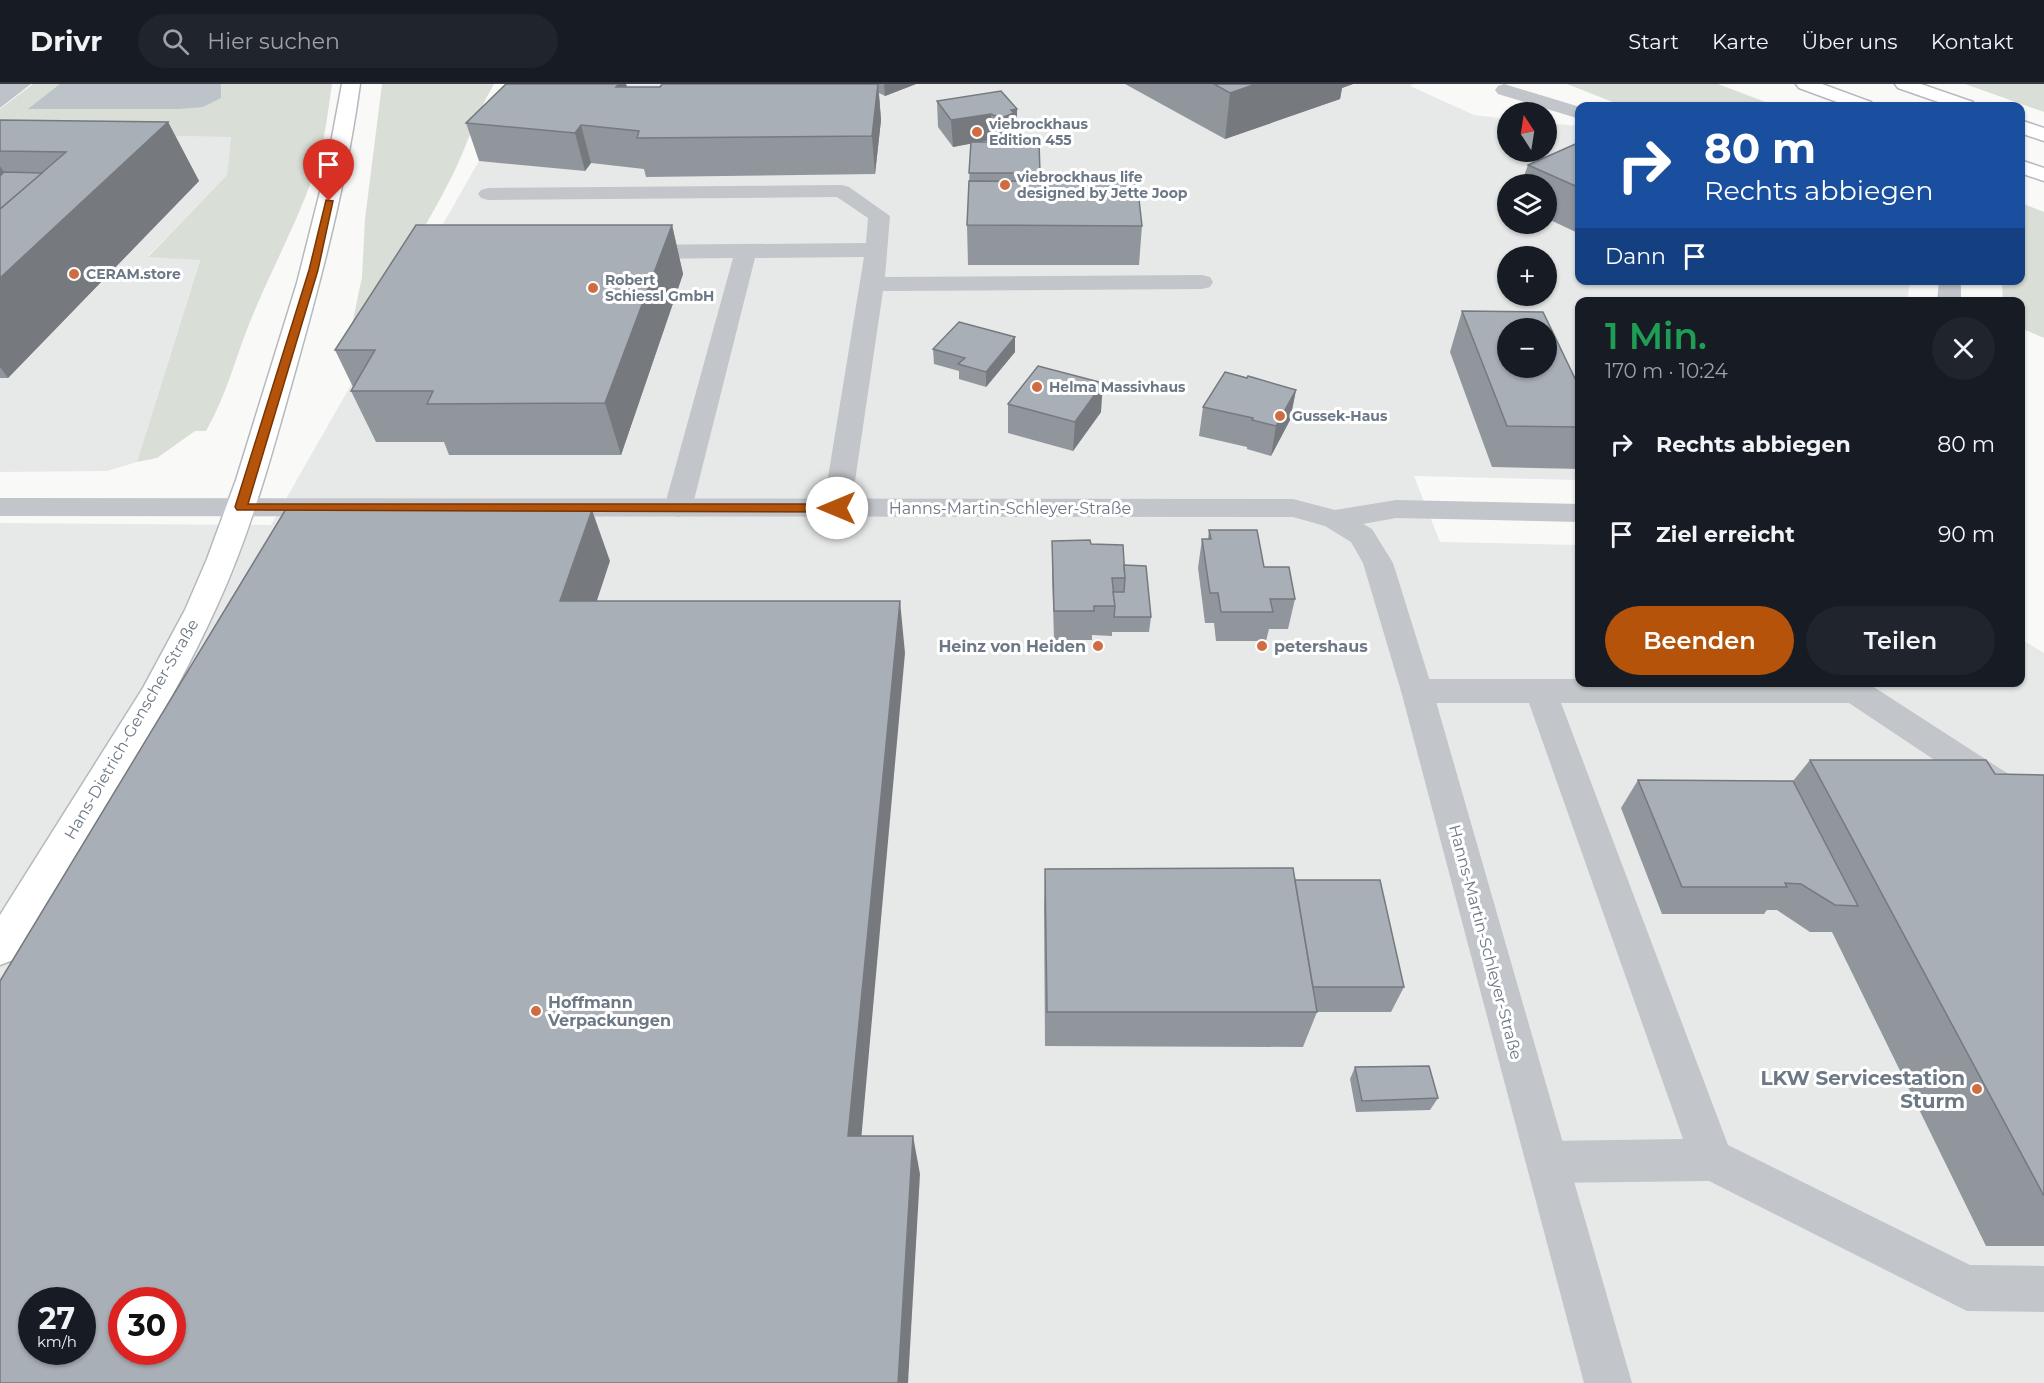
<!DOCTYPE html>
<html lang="de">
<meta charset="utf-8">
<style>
:root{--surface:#171b24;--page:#20242c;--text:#f1f3f6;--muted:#9ea1a6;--line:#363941;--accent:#b45309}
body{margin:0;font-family:Montserrat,sans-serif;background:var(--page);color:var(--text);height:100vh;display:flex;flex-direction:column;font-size:22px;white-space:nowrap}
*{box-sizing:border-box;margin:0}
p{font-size:20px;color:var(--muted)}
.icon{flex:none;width:33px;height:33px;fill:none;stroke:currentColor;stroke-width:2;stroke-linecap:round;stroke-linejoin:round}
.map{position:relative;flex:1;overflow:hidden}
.drawer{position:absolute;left:1575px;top:213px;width:450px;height:390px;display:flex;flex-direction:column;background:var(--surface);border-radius:12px;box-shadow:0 2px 4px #0004}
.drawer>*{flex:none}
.guide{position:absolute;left:1575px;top:18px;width:450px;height:183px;border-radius:12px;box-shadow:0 2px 4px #0004;background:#1a4fa0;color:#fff;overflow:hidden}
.needle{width:39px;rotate:348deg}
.tools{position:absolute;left:1497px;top:18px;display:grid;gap:12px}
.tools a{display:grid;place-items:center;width:60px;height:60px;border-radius:50%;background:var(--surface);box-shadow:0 2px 4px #0004;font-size:30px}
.speed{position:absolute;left:18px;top:1203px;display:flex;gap:12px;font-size:30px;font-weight:700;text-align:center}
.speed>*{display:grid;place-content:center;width:78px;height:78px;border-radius:50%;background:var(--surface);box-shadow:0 2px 4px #0004;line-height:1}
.speed small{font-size:15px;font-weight:400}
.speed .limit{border:9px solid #d22;background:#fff;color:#111}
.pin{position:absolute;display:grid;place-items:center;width:51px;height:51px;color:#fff;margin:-62px -26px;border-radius:50% 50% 50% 0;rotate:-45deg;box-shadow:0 0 6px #0007}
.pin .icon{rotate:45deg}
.me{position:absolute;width:66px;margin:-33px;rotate:270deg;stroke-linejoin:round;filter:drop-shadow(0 0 4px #0008)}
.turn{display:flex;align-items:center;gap:21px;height:126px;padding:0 30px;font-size:27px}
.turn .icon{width:78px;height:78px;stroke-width:2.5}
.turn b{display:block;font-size:42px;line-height:51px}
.then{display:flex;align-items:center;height:57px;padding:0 30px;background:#0003;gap:12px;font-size:22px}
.round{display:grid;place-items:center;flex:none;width:63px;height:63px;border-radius:32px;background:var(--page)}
.summary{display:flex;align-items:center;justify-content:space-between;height:102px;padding:0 30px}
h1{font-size:36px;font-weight:600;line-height:45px;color:#1e9e55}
.action{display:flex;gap:12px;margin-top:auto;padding:12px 30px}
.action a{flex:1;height:69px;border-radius:36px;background:var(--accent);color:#fff;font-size:24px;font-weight:600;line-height:69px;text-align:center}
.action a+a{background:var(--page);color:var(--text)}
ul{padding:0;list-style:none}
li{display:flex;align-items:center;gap:18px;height:90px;padding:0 30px}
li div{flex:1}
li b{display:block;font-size:22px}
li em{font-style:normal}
header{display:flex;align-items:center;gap:36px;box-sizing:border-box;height:84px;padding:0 30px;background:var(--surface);border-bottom:2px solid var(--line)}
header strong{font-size:28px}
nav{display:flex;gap:33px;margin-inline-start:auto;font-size:21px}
.search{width:420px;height:54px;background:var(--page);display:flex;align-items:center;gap:15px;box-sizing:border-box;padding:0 21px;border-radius:33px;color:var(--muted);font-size:22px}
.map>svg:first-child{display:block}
.built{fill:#e7e8e8;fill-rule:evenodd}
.green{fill:#d9ded7}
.water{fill:#bcc4c9}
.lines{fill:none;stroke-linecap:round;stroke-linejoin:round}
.secondary-casing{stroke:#b4b9bd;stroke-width:3}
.highway-casing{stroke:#b5b8bc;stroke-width:3}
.lane{fill:#c2c5c9;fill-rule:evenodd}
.street{fill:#c2c5c9;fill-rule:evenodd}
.secondary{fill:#fff;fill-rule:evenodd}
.highway{fill:#fff;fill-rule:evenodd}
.wall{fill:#91969d;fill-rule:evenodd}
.shaded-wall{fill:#767a7f}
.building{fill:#a9afb6;stroke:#767a7f;stroke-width:1.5;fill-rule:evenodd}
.route{fill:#b45309;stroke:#753606;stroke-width:1.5}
.poi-dot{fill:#d06c41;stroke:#fff;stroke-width:2}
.labels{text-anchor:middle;stroke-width:6;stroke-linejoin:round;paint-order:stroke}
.far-poi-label{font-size:14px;font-weight:bold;fill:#6c7885;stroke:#fff;text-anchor:start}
.street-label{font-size:16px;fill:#6c7885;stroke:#fff}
.poi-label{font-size:16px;font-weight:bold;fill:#6c7885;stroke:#fff;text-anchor:start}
.near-poi-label{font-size:20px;font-weight:bold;fill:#6c7885;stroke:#fff;text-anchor:end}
</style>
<header>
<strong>Drivr</strong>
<div class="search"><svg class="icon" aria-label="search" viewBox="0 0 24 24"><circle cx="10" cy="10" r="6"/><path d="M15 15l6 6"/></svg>Hier suchen</div>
<nav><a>Start</a><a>Karte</a><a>Über uns</a><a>Kontakt</a></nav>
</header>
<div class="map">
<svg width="2044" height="1299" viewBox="0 0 2044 1299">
<rect width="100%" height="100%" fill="#f9f9f8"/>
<g class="built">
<path d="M514 0H1413L1410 2 1474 31 1507 35 1508 68H1546L1547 39 1579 42 1580 196 1910 197 1907 217 1580 218 1579 396 1414 392 1440 458 1579 461 1580 598H2020L2021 555 2044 569V1299H0V439L271 441 479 77ZM1508 100H1546V140H1508ZM1508 172H1546V212H1508ZM1508 244H1546V284H1508ZM32 1216H82V1268H32ZM122 1216H172V1268H122Z"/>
<polygon points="0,50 231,53 227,91 148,172 200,175 137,378 107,387 0,388"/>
</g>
<g class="green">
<path d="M33 0H332C328 27 325 55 317 81 300 133 273 182 252 233 236 271 227 311 206 347H195L157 374 137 378 200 176 148 173 227 91 231 53 0 50V25Z"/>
<path d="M382 0H494C477 28 468 59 454 88 425 147 388 203 349 255L362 193 365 135Z"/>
<polygon points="1567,0 1718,0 1776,22 1623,22"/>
<polygon points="1965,0 2044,0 2044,28"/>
<polygon points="2021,119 2044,128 2044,254 2021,244 2020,218 2003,217 2002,197 2020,196"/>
</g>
<g class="water">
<polygon points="0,0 31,0 0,24"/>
<polygon points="60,0 221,0 221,14 203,23 179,25 28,25"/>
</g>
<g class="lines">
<defs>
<path id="secondary" d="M342 0H360C346 103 319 203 291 302 270 377 249 453 216 524 160 647 83 760 13 876L0 881V831L143 604 185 526 207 475 236 396 297 199 327 80Z"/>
<g id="highway">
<polygon points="1796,0 1822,0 1871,18 1873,22 1848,22 1799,4"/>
<polygon points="1895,0 1921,0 1973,18 1975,22 1950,22 1898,4"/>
<polygon points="2020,36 2044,44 2044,57 2020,49"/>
<polygon points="2020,76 2044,84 2044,97 2020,89"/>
</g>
</defs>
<use href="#secondary" class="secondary-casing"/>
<use href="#highway" class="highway-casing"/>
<g class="lane">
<polygon points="842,101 849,103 890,132 885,193 1202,191 1210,193 1213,198 1210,203 1202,205 883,207 851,424 847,430 837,433 827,430 823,424 864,173 755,174 692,424 688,430 678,433 668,430 664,424 733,174 632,175 624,173 621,168 624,163 632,161 866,159 868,134 837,113 488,116 481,114 478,110 481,106 488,104"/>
<polygon points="1417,595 1580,595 1580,598 1866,598 2044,713 2044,745 2032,741 1849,619 1561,619 1728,1061 1970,1181 2044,1182 2044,1228 1967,1227 1709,1097 1547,1099 1532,1093 1526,1078 1532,1063 1547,1057 1683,1055 1529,619 1417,619 1406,615 1401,607 1406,599"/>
</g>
<g class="street">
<polygon points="1504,0 1580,23 1580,35 1498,10 1495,6 1498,2"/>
<polygon points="1939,196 1961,196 1961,218 1937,218"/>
<polygon points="0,414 1293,415 1335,426 1396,416 1580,420 1580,438 1396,434 1363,440 1372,445 1393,479 1433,607 1632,1299 1584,1299 1401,607 1363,479 1351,458 1325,442 1293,433 0,432"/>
</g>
<use href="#secondary" class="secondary"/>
<use href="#highway" class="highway"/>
</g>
<g class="wall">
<polygon points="506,0 626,0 627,3 660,3 662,0 916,0 885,12 879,9 881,36 875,90 646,93 644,85 591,79 585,87 479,77 466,39"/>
<polygon points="1125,0 1353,0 1342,4 1340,15 1225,55"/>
<path d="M937 17 1017 25V52H1014V56L1008 58H1039L1040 97 1142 142 1139 181H968L967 141 971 59 953 63 938 43ZM991 56 996 58H977Z"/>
<polygon points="0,36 168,38 199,97 8,294 0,294"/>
<polygon points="1580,58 1580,150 1546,134 1546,100 1521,100 1528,81"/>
<polygon points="672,141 683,190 621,371 449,371 444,358 376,358 351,307 353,303 335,266"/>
<polygon points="1462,227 1580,305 1579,385 1492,383 1450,268"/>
<polygon points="933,265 1015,268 986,303 959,295 959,287 934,280"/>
<polygon points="1296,306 1290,336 1271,372 1247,365 1247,363 1199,352 1203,323"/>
<polygon points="1008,320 1101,328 1073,367 1008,349"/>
<polygon points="1209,446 1264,483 1295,515 1288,545 1269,545 1266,557 1216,557 1214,539 1205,539 1198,484 1202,455 1208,455"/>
<polygon points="1052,457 1091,460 1124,481 1151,533 1149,548 1112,548 1112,552 1092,551 1092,556 1054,556 1052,486"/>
<polygon points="1810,676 1995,690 2044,691 2044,1162 1986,1162 1832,848 1810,848 1777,826 1767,826 1764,830 1662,830 1621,724 1638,696 1793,697"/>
<polygon points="1045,785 1295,796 1404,903 1391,928 1317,928 1303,963 1045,962 1044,823"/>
<polygon points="1355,983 1438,1014 1430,1026 1356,1028 1350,995"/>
</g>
<g class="shaded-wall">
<polygon points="619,0 626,0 634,33 616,3"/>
<polygon points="878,0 881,36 875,90 872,52"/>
<polygon points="884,0 916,0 885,12"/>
<polygon points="1256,0 1353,0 1342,4 1340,15 1225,55 1230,9"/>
<polygon points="1017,25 1017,52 1014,52 1014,56 1002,61 1001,34 1011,26"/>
<polygon points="991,30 991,56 953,63 951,36"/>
<polygon points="168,38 199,97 8,294 0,283 0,160"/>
<polygon points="581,41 591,79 585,87 575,49"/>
<polygon points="0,82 29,127 0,153"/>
<polygon points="672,141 683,190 621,371 605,319"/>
<polygon points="1015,253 1015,268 986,303 986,288"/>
<polygon points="1103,299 1101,328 1073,367 1075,338"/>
<polygon points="1296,306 1290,336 1271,372 1276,342"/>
<polygon points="592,426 610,477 580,568 560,517"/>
<polygon points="900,517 905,569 858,1090 848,1052"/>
<polygon points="913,1052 920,1090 908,1299 898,1299"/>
</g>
<g class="building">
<polygon points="506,0 619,0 616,3 660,3 662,0 878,0 872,52 637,54 639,47 581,41 575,49 466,39"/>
<polygon points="1214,0 1256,0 1230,9"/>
<polygon points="1001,7 1017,25 1011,26 1014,29 1001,34 991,30 951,36 937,17"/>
<polygon points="0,36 168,38 0,194 0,125 66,68 0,67"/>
<polygon points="971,58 1039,58 1040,89 969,89"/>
<polygon points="1580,58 1580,104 1528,81"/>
<polygon points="4,88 42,89 0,125 0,92"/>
<polygon points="969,97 1137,98 1142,142 967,141"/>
<polygon points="416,141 672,141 605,319 427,320 433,307 351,307 375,266 335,266"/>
<path d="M1462 227 1543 228 1580 305V343L1507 342ZM1508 244H1546V284H1508Z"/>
<polygon points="959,238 1015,253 986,288 958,280 965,274 933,265"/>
<polygon points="1038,282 1103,299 1075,338 1008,320"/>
<polygon points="1225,288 1247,294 1248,292 1296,306 1276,342 1252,336 1253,334 1203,323"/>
<path d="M286 425 592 426 560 517H900L848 1052H913L898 1299H0V897ZM32 1216H82V1268H32ZM122 1216H172V1268H122Z"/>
<polygon points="1209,446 1257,446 1264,483 1289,483 1295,515 1270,515 1273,528 1221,528 1218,509 1210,509 1202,455 1211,455"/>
<polygon points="1090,456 1091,460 1123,461 1125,494 1112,494 1115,522 1094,522 1094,527 1054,527 1052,457"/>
<polygon points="1124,481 1146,482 1151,533 1114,533 1115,522 1113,508 1124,508 1125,494"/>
<polygon points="1810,676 1986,676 1995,690 2044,691 2044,1112"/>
<polygon points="1638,696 1793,697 1858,822 1835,821 1801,800 1785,799 1787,803 1682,803"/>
<polygon points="1293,784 1317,928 1047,928 1045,785"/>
<polygon points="1295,796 1380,796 1404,903 1313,903"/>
<polygon points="1429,982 1438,1014 1362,1017 1355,983"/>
</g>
<polygon class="route" points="326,116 333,117 318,186 248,420 837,420 843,424 837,428 237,426 235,423 309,186"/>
<g class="poi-dot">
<circle cx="977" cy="48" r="6"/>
<circle cx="1005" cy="101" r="6"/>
<circle cx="74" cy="190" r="6"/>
<circle cx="593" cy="204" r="6"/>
<circle cx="1037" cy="303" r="6"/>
<circle cx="1280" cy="332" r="6"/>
<circle cx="1098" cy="562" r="6"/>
<circle cx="1262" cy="562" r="6"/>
<circle cx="536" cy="927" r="6"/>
<circle cx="1977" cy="1005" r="6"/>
</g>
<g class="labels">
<g class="far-poi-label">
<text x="989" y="45">viebrockhaus<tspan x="989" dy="16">Edition 455</tspan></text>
<text x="1017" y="98">viebrockhaus life<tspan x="1017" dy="16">designed by Jette Joop</tspan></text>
<text x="86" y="195">CERAM.store</text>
<text x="605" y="201">Robert<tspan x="605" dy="16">Schiessl GmbH</tspan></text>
<text x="1049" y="308">Helma Massivhaus</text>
<text x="1292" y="337">Gussek-Haus</text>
</g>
<g class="street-label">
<text x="1010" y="430">Hanns-Martin-Schleyer-Straße</text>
<text transform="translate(131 645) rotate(-60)" y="6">Hans-Dietrich-Genscher-Straße</text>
<text transform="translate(1486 858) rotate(75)" y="6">Hanns-Martin-Schleyer-Straße</text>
</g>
<g class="poi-label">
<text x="1086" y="568" text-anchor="end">Heinz von Heiden</text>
<text x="1274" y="568">petershaus</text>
<text x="548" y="924">Hoffmann<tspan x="548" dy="18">Verpackungen</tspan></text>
</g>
<g class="near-poi-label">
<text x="1965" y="1001">LKW Servicestation<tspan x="1965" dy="23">Sturm</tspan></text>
</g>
</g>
</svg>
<div class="tools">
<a><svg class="needle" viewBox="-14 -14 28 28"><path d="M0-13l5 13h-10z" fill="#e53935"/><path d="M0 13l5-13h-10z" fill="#9ea1a6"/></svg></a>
<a><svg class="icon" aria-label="layers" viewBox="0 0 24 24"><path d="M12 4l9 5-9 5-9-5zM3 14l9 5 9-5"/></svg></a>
<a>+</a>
<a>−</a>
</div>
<div class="speed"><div>27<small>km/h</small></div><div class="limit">30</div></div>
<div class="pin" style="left:329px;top:117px;background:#d93025"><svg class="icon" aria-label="arrive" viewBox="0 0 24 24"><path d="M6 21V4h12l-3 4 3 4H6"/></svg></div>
<svg class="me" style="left:837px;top:424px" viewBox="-20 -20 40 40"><circle r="19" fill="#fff"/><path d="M0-13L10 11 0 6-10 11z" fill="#b45309"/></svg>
<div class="guide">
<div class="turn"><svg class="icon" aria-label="right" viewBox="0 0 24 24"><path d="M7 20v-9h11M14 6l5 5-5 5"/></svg><div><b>80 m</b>Rechts abbiegen</div></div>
<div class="then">Dann<svg class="icon" aria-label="arrive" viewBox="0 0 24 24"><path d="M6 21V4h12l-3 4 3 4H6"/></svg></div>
</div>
<section class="drawer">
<div class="summary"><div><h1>1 Min.</h1><p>170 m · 10:24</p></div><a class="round"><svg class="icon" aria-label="close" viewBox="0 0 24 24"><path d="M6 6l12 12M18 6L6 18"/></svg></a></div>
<ul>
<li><svg class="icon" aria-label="right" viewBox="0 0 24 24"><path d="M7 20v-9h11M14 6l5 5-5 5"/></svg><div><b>Rechts abbiegen</b></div><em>80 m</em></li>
<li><svg class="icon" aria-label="arrive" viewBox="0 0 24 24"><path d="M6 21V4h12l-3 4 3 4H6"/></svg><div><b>Ziel erreicht</b></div><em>90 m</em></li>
</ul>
<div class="action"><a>Beenden</a><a>Teilen</a></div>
</section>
</div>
